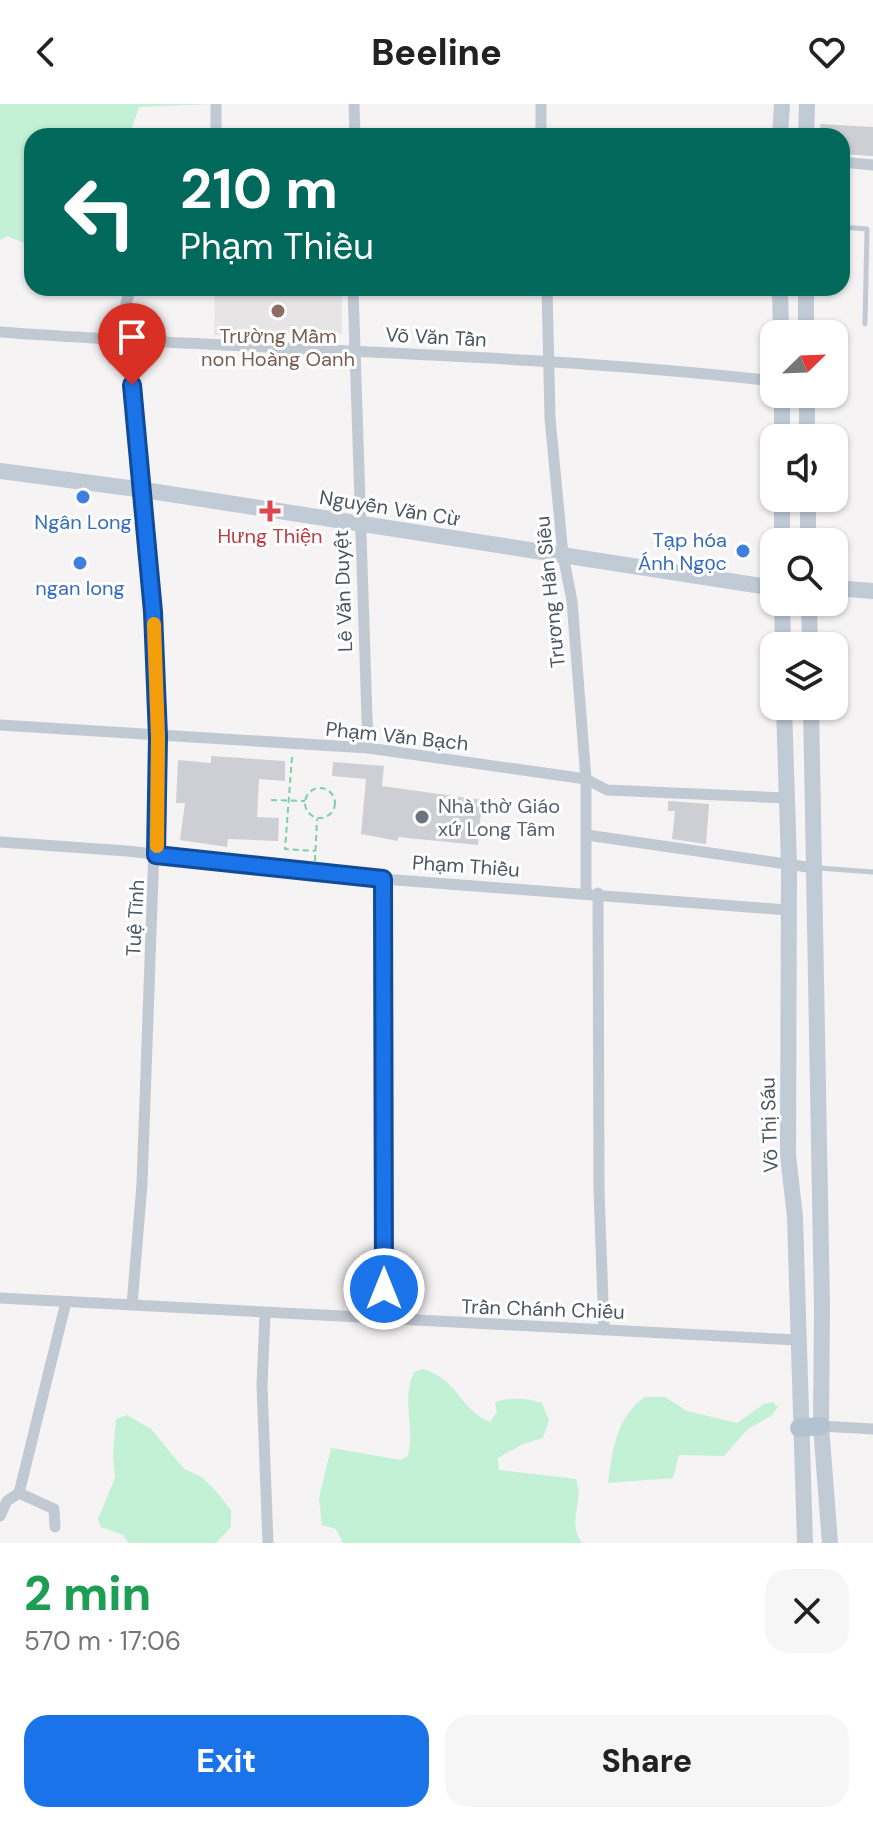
<!DOCTYPE html>
<meta charset="utf-8">
<style>
:root{--surface:#fff;--page:#f6f6f6;--text:#222;--muted:#767676;--accent:#1a73e8}
body{margin:0;font-family:"DM Sans",sans-serif;background:var(--page);color:var(--text);height:100vh;display:flex;flex-direction:column;font-size:30px;white-space:nowrap}
*{box-sizing:border-box;margin:0}
p{font-size:26px;color:var(--muted)}
.icon{flex:none;width:44px;height:44px;fill:none;stroke:currentColor;stroke-width:2;stroke-linecap:round;stroke-linejoin:round}
.map{position:relative;height:1439px;overflow:hidden}
.details{display:flex;flex-direction:column;background:var(--surface);flex:1}
.details>*{flex:none}
.hud{position:absolute;left:24px;top:24px;width:826px;height:168px;border-radius:24px;box-shadow:0 2px 6px #0004;background:#00695c;color:#fff;overflow:hidden}
.needle{width:52px;rotate:67deg}
.tools{position:absolute;left:760px;top:216px;display:grid;gap:16px}
.tools a{display:grid;place-items:center;width:88px;height:88px;border-radius:16px;background:var(--surface);box-shadow:0 2px 6px #0004;font-size:40px}
.pin{position:absolute;display:grid;place-items:center;width:68px;height:68px;color:#fff;margin:-82px -34px;border-radius:50% 50% 50% 0;rotate:-45deg;box-shadow:0 0 8px #0007}
.pin .icon{rotate:45deg}
.me{position:absolute;width:88px;margin:-44px;rotate:0deg;stroke-linejoin:round;filter:drop-shadow(0 0 6px #0008)}
.turn{display:flex;align-items:center;gap:28px;height:168px;padding:0 24px;font-size:36px}
.turn .icon{width:104px;height:104px;stroke-width:2.5}
.turn b{display:block;font-size:56px;line-height:68px}
.round{display:grid;place-items:center;flex:none;width:84px;height:84px;border-radius:24px;background:var(--page)}
.headline{display:flex;align-items:center;justify-content:space-between;height:136px;padding:0 24px}
h1{font-size:48px;font-weight:800;line-height:60px;color:#1e9e55}
.primary-button{display:flex;gap:16px;margin-top:auto;padding:16px 24px}
.primary-button a{flex:1;height:92px;border-radius:24px;background:var(--accent);color:#fff;font-size:32px;font-weight:800;line-height:92px;text-align:center}
.primary-button a+a{background:var(--page);color:var(--text)}
header{display:flex;justify-content:space-between;align-items:center;height:104px;padding:0 24px;background:var(--surface);font-size:36px;font-weight:800}
.map>svg:first-child{display:block}
.education{fill:#e6e4e5}
.green{fill:#c3f1d5}
.building{fill:#cdcfd5}
.lines{fill:none;stroke-linecap:round;stroke-linejoin:round}
.path{stroke:#7ad0a6;stroke-width:2;stroke-dasharray:6 4;stroke-linecap:butt}
.lane{stroke:#c1cad2;stroke-width:5}
.street{stroke:#c1cad2;stroke-width:11}
.secondary{stroke:#c1cbd6;stroke-width:16}
.primary{stroke:#b3c2d1;stroke-width:18}
.route-casing{stroke:#114b97;stroke-width:20}
.route{stroke:#1a73e8;stroke-width:14}
.slow{stroke:#f59e0b;stroke-width:14}
.education-dot{fill:#8d6e63;stroke:#fff;stroke-width:3}
.shop-dot{fill:#3f7fe0;stroke:#fff;stroke-width:3}
.health-dot{fill:#e0444e;stroke:#fff;stroke-width:3}
.worship-dot{fill:#6b7280;stroke:#fff;stroke-width:3}
.labels{text-anchor:middle;stroke-width:6;stroke-linejoin:round;paint-order:stroke}
.education-label{font-size:20px;fill:#785e54;stroke:#fff}
.street-label{font-size:20px;fill:#4a5661;stroke:#fff}
.shop-label{font-size:20px;fill:#366cbe;stroke:#fff}
.health-label{font-size:20px;fill:#be3a42;stroke:#fff}
.worship-label{font-size:20px;fill:#5b616d;stroke:#fff;text-anchor:start}
</style>
<header><svg class="icon" aria-label="back" viewBox="0 0 24 24"><path d="M15 5l-7 7 7 7"/></svg>Beeline<svg class="icon" aria-label="heart" viewBox="0 0 24 24"><path d="M12 20l-8-8c-3-5 5-10 8-4 3-6 11-1 8 4z"/></svg></header>
<div class="map">
<svg width="873" height="1439" viewBox="0 0 873 1439">
<rect width="100%" height="100%" fill="#f5f3f3"/>
<polygon class="education" points="215,184 342,184 342,230 214,231"/>
<g class="green">
<polygon points="0,0 212,0 139,3 130,30 94,26 93,32 32,32 32,142 7,132 0,136"/>
<path d="M423 1265C458 1275 460 1306 490 1318L497 1308 495 1298C511 1293 527 1294 542 1299L549 1316 543 1334 523 1340 498 1354 499 1366 576 1375C585 1397 566 1417 582 1439H343L336 1425 322 1421 319 1394 331 1344 401 1356 408 1352C415 1319 401 1298 414 1268Z"/>
<path d="M645 1293H665L687 1307 737 1319 764 1300 773 1298 778 1303 771 1312 748 1325 724 1352 679 1351 673 1374 608 1379C613 1345 616 1313 645 1293Z"/>
<polygon points="127,1311 151,1325 184,1365 202,1373 215,1386 231,1406 231,1423 216,1439 129,1439 123,1431 101,1423 98,1415 115,1374 113,1350 116,1315"/>
</g>
<g class="building">
<polygon points="820,20 873,23 873,52 842,50 842,32 821,32"/>
<polygon points="211,652 285,657 285,677 259,675 257,713 279,714 278,737 228,735 227,743 180,736 185,699 176,699 178,656 211,659"/>
<polygon points="333,658 384,662 382,682 482,696 478,741 398,733 398,737 361,730 366,675 332,672"/>
<polygon points="668,697 709,700 706,740 672,735 675,707 668,707"/>
</g>
<g class="lines">
<g class="path">
<polyline points="292,653 285,745 315,747"/>
<circle cx="320" cy="699" r="15"/>
<polyline points="271,696 305,697"/>
<polyline points="315,757 317,715"/>
</g>
<g class="lane">
<polyline points="842,123 867,125 865,220"/>
<polyline points="819,764 873,768"/>
</g>
<g class="street">
<polyline points="354,0 355,32"/>
<polyline points="216,32 216,0"/>
<polyline points="541,32 541,0"/>
<polyline points="842,58 873,61"/>
<polyline points="353,184 368,644"/>
<polyline points="547,184 550,314 563,451 572,497 586,675 586,788"/>
<path d="M0 228C258 247 517 248 774 277"/>
<polyline points="125,237 126,199 131,184"/>
<polyline points="0,621 368,644 586,675 607,686 787,694"/>
<polyline points="587,731 814,764"/>
<polyline points="0,738 127,747 383,775 787,806"/>
<polyline points="383,775 384,1216"/>
<polyline points="598,789 599,1086 604,1226"/>
<polyline points="0,1194 797,1236"/>
<polyline points="132,1201 142,1080 158,633 149,445 132,301 135,238"/>
<polyline points="265,1211 262,1281 268,1439"/>
<polyline points="821,1322 873,1325"/>
<polyline points="19,1389 66,1198"/>
<polyline points="0,1412 7,1397 19,1389 54,1405 55,1423"/>
</g>
<g class="secondary">
<polyline points="780,32 782,0"/>
<polyline points="806,32 807,0"/>
<polyline points="780,184 781,230"/>
<polyline points="806,184 806,230"/>
<polyline points="807,290 807,334"/>
<polyline points="782,334 782,290"/>
<polyline points="0,367 144,386 774,484"/>
<polyline points="808,394 808,438"/>
<polyline points="782,438 782,394"/>
<polyline points="834,484 873,487"/>
<polyline points="782,498 783,542"/>
<polyline points="809,498 810,542"/>
<polyline points="784,602 789,760 788,1051 795,1113 805,1439"/>
<polyline points="811,602 822,1202 821,1322 830,1439"/>
</g>
<polyline class="primary" points="799,1324 821,1322"/>
</g>
<g class="lines">
<defs>
<polyline id="route" points="132,281 153,508 158,633 156,751 383,775 384,1185"/>
</defs>
<use href="#route" class="route-casing"/>
<use href="#route" class="route"/>
<polyline class="slow" points="154,520 158,633 157,742"/>
</g>
<circle class="education-dot" cx="278" cy="207" r="8"/>
<g class="shop-dot">
<circle cx="83" cy="393" r="8"/>
<circle cx="743" cy="447" r="8"/>
<circle cx="80" cy="459" r="8"/>
</g>
<path class="health-dot" d="M266 395h8v8h8v8h-8v8h-8v-8h-8v-8h8z"/>
<circle class="worship-dot" cx="422" cy="713" r="8"/>
<g class="labels">
<g class="education-label">
<text x="278" y="239">Trường Mầm<tspan x="278" dy="23">non Hoàng Oanh</tspan></text>
</g>
<g class="street-label">
<text transform="translate(436 233) rotate(3)" y="7">Võ Văn Tần</text>
<text transform="translate(390 404) rotate(9)" y="7">Nguyễn Văn Cừ</text>
<text transform="translate(343 487) rotate(-92)" y="7">Lê Văn Duyệt</text>
<text transform="translate(550 488) rotate(-96)" y="7">Trương Hán Siêu</text>
<text transform="translate(397 632) rotate(6)" y="7">Phạm Văn Bạch</text>
<text transform="translate(466 762) rotate(4)" y="7">Phạm Thiều</text>
<text transform="translate(135 814) rotate(-87)" y="7">Tuệ Tĩnh</text>
<text transform="translate(769 1021) rotate(-92)" y="7">Võ Thị Sáu</text>
<text transform="translate(543 1205) rotate(2)" y="7">Trần Chánh Chiếu</text>
</g>
<g class="shop-label">
<text x="83" y="425">Ngân Long</text>
<text x="727" y="443" text-anchor="end">Tạp hóa<tspan x="727" dy="23">Ánh Ngọc</tspan></text>
<text x="80" y="491">ngan long</text>
</g>
<g class="health-label">
<text x="270" y="439">Hưng Thiện</text>
</g>
<g class="worship-label">
<text x="438" y="709">Nhà thờ Giáo<tspan x="438" dy="23">xứ Long Tâm</tspan></text>
</g>
</g>
</svg>
<div class="tools">
<a><svg class="needle" viewBox="-14 -14 28 28"><path d="M0-13l5 13h-10z" fill="#e53935"/><path d="M0 13l5-13h-10z" fill="#767676"/></svg></a>
<a><svg class="icon" aria-label="sound" viewBox="0 0 24 24"><path d="M4 9h4l5-4v14l-5-4H4zM17 9q2 3 0 6"/></svg></a>
<a><svg class="icon" aria-label="search" viewBox="0 0 24 24"><circle cx="10" cy="10" r="6"/><path d="M15 15l6 6"/></svg></a>
<a><svg class="icon" aria-label="layers" viewBox="0 0 24 24"><path d="M12 4l9 5-9 5-9-5zM3 14l9 5 9-5"/></svg></a>
</div>
<div class="pin" style="left:132px;top:281px;background:#d93025"><svg class="icon" aria-label="arrive" viewBox="0 0 24 24"><path d="M6 21V4h12l-3 4 3 4H6"/></svg></div>
<svg class="me" style="left:384px;top:1185px" viewBox="-20 -20 40 40"><circle r="17" fill="#1a73e8" stroke="#fff" stroke-width="3"/><path d="M0-11L8 9 0 5-8 9z" fill="#fff"/></svg>
<div class="hud">
<div class="turn"><svg class="icon" aria-label="left" viewBox="0 0 24 24"><path d="M17 20v-9H6M10 6l-5 5 5 5"/></svg><div><b>210 m</b>Phạm Thiều</div></div>
</div>
</div>
<section class="details">
<div class="headline"><div><h1>2 min</h1><p>570 m · 17:06</p></div><a class="round"><svg class="icon" aria-label="close" viewBox="0 0 24 24"><path d="M6 6l12 12M18 6L6 18"/></svg></a></div>
<div class="primary-button"><a>Exit</a><a>Share</a></div>
</section>
